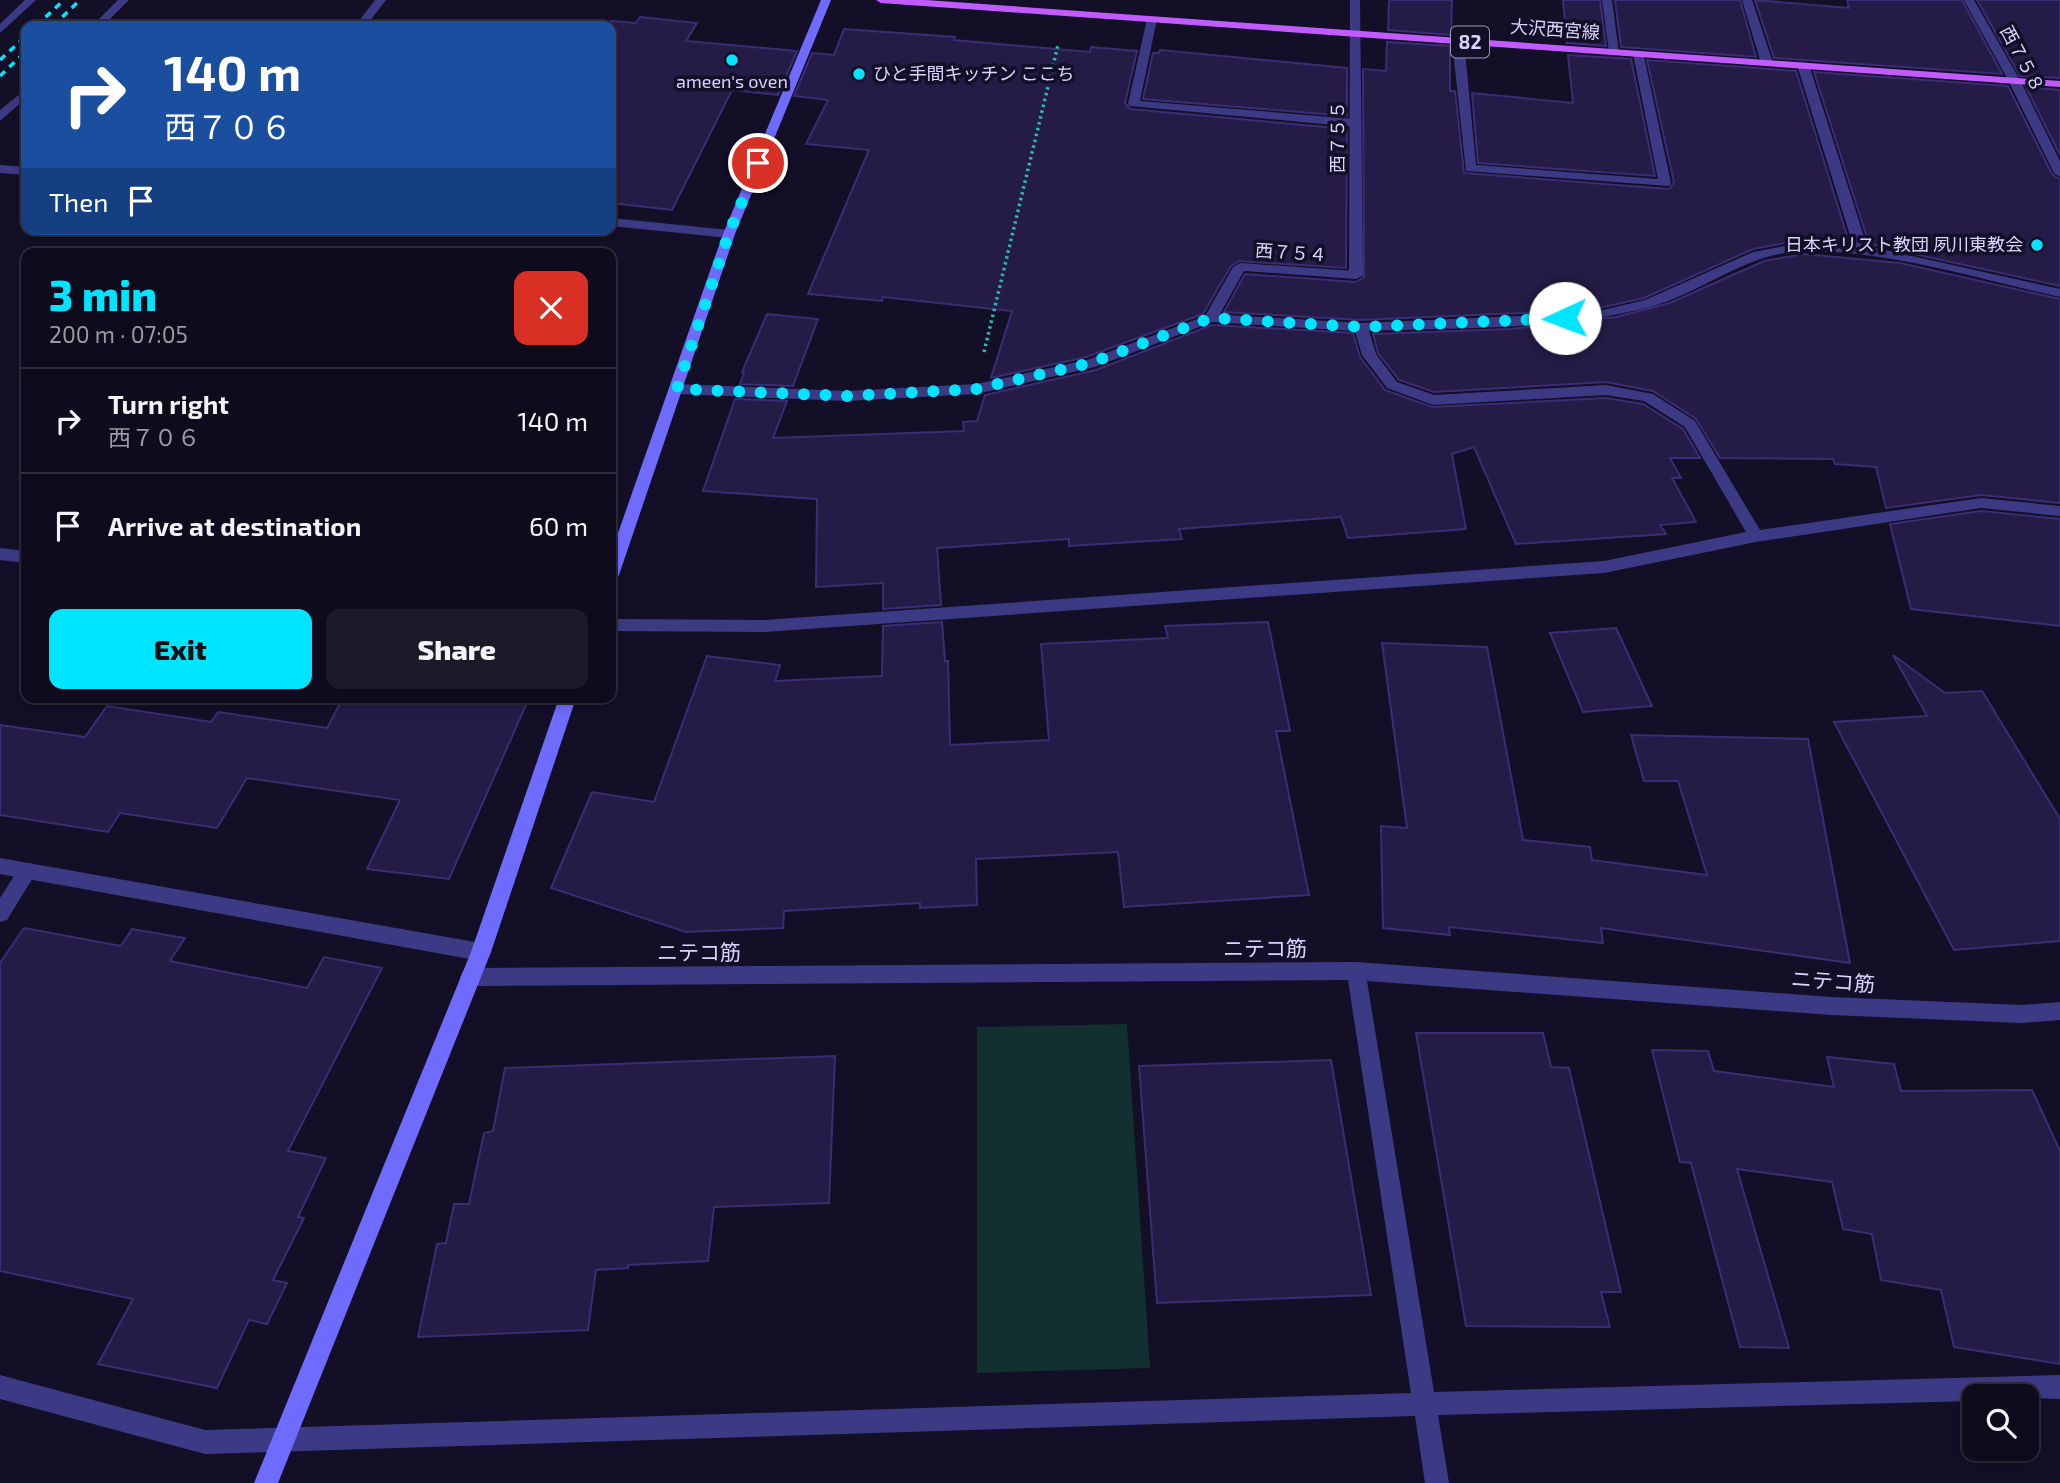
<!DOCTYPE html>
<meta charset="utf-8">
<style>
:root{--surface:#0e0b1c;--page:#1c1929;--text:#f1f3f6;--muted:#9b9ba3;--line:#2e2b3b;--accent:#00e5ff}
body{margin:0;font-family:"Exo 2","Noto Sans JP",sans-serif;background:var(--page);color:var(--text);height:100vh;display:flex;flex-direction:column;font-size:26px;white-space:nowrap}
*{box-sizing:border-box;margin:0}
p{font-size:23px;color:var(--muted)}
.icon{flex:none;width:38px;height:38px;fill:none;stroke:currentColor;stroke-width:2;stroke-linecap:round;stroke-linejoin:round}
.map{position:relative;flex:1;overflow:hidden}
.side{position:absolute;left:21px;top:248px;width:595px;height:455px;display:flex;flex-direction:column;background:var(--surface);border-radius:14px;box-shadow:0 4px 10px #0003,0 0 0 2px var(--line)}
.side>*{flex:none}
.banner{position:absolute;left:21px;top:21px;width:595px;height:214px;border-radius:14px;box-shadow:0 4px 10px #0003,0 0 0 2px var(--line);background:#1a4fa0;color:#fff;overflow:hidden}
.fabs{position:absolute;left:1962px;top:1384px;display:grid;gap:14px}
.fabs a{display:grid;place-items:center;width:77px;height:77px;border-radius:14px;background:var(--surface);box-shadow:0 4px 10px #0003,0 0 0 2px var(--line);font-size:35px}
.pin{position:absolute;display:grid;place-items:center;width:60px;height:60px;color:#fff;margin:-30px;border:4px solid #fff;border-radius:50%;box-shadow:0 2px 7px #0007}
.me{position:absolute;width:77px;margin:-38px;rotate:268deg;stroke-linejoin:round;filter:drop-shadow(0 0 5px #0008)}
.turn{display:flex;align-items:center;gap:24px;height:147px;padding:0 28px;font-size:32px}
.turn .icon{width:91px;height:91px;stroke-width:2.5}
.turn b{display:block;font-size:49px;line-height:60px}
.then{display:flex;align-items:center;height:66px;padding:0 28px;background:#0003;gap:14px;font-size:26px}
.round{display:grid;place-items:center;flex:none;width:74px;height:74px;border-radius:14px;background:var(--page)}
.overview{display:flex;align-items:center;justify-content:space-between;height:119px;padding:0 28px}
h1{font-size:42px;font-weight:800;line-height:52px;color:var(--accent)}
.action{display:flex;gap:14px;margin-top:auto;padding:14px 28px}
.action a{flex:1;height:80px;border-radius:14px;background:var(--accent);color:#111;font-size:28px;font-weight:800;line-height:80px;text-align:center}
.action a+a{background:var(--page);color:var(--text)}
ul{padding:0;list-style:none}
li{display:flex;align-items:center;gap:21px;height:105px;padding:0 28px;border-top:2px solid var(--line)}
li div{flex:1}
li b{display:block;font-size:26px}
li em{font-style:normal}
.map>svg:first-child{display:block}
.green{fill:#12302f}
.building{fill:#241b47;stroke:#3b2d73;stroke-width:2}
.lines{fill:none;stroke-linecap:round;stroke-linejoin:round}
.path{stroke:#2fb8b0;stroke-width:3.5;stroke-dasharray:2.5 3.5;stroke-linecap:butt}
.lane{fill:#3d3a85;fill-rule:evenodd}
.street{fill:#3d3a85;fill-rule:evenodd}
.secondary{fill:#6f6bff;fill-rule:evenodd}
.primary{fill:#c25bff;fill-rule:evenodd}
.rail{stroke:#00e5ff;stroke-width:3.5;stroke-dasharray:7 6;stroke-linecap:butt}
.route{stroke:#00e5ff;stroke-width:12;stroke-dasharray:0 21.6}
.poi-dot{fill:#00e5ff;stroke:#130f26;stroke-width:2.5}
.labels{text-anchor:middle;stroke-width:7;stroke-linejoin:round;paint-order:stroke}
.far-street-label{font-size:18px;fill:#d9d4ff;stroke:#130f26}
.far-poi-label{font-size:18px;fill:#d9d4ff;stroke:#130f26;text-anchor:start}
.shield{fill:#130f26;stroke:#9e99be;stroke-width:2}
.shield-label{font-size:19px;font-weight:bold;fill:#d9d4ff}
.street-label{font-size:21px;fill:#d9d4ff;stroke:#130f26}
</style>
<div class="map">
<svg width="2060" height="1483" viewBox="0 0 2060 1483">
<rect width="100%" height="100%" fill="#130f26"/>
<polygon class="green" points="1127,1024 1150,1368 977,1373 977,1027"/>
<g class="building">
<polygon points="1389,0 1452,0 1451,35 1388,30"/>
<polygon points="1563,0 1600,0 1606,46 1567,43"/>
<polygon points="1615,0 1740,0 1756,57 1621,47"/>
<polygon points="1755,0 1849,8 1847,0 1962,0 2002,74 1774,58"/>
<polygon points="1977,0 2060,0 2060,78 2020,76"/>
<polygon points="640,17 697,23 686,41 797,51 778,95 732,90 672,210 611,203 611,21 636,23"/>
<polygon points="844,29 955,37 954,40 1090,52 1091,47 1137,51 1125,103 1130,109 1347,129 1346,268 1239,261 1231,266 1203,314 1086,357 991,378 1012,311 883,297 882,301 808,294 869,150 806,144 828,100 794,96 812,53 834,55"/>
<polygon points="1387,42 1450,46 1450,91 1455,91 1464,173 1669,189 1674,182 1647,60 1796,71 1849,242 1801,240 1753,249 1644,298 1590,310 1361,320 1224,312 1245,274 1356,282 1364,277 1363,69 1386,71"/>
<polygon points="1160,50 1347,68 1347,116 1143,99 1153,53 1159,53"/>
<polygon points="1568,55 1631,59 1655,176 1478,163 1472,93 1573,103"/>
<polygon points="1814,72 2008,86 2052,174 2060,180 2060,286 1869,244"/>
<polygon points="2026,87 2060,90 2060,155"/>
<polygon points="1804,254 1900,263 2060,299 2060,503 1981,495 1886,508 1876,467 1835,464 1833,459 1720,458 1696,419 1653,391 1606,382 1434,392 1399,380 1378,353 1373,334 1510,329 1616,317 1670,303 1764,261"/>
<polygon points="767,314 818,319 793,386 740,384 744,373 742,372"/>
<polygon points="1212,325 1353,333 1360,357 1385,390 1432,407 1606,398 1643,404 1683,429 1700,458 1670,458 1681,478 1672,478 1696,522 1660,525 1666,534 1516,544 1474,447 1452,454 1466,529 1348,538 1341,517 1179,529 1182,539 1069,546 1069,539 937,548 941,605 883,609 883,583 816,587 817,499 703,491 735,399 787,401 773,438 964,431 963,422 977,421 985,395 1096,370"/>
<polygon points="1981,511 2060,519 2060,626 1911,609 1890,524"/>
<polygon points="942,622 945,661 948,661 950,745 1049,740 1041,644 1168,638 1165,626 1268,622 1290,731 1276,731 1309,895 1124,907 1118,852 976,859 977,905 920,908 920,903 784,911 783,928 686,932 551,888 592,792 654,802 707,656 780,665 775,681 882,676 883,626"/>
<polygon points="1616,628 1652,706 1583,712 1550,633"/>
<polygon points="1382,643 1487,647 1523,840 1590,847 1592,860 1707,875 1678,781 1644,781 1631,735 1808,739 1850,963 1601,928 1603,943 1449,927 1450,935 1383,928 1381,826 1407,828"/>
<polygon points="1893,655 1945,693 1982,691 2060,819 2060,941 1954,950 1834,722 1927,716"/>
<polygon points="343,698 529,698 449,879 367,869 400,800 247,778 217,828 120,813 108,832 0,815 0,725 85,737 107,706 211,722 218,712 327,728"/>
<polygon points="24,928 121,946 132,929 185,938 170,961 307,988 324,957 382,968 288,1151 326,1158 298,1217 304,1218 273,1280 287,1283 267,1324 249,1320 217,1388 98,1364 133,1299 0,1271 0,963"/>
<polygon points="1416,1033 1543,1033 1551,1067 1569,1068 1621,1292 1601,1292 1610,1327 1466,1326"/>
<polygon points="1652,1050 1708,1051 1714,1071 1834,1087 1827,1057 1894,1064 1901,1091 2032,1090 2060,1151 2060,1364 1954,1347 1941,1290 1881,1280 1872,1234 1843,1229 1832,1182 1737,1169 1789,1348 1740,1347 1691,1163 1680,1162"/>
<polygon points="835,1056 829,1203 714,1207 708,1261 628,1265 628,1268 596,1270 588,1330 418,1337 437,1244 446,1243 454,1204 469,1204 484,1133 493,1131 505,1068"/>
<polygon points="1331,1060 1371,1295 1157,1303 1139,1066"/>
</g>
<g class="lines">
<polyline class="path" points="984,352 1058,45"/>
<g class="lane">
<polygon points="1152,16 1157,19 1140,101 1355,119 1361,123 1355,127 1130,106 1128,104 1147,19"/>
<polygon points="1240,263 1356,271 1363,275 1356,279 1244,271 1216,321 1206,321 1204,318 1233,267"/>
<polygon points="28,863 35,865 37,871 7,920 0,922 0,898 21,865"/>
</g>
<g class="street">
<polygon points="25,0 36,0 0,33 0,24"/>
<polygon points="118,0 129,0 103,26 92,26"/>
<polygon points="375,0 386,0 366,26 355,26"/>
<polygon points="1350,0 1360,0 1363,275 1356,279 1349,275"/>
<polygon points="1602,0 1612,0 1619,54 1609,52"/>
<polygon points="1742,0 1752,0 1773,63 1771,65 1761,63"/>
<polygon points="1964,0 1974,0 2020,80 2060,161 2060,177 2054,173 2008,80"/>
<polygon points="1458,38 1464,41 1476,165 1658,179 1633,54 1643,52 1671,183 1669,186 1466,171 1452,41"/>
<path d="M1803 62 1809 65 1867 246 2060 289V297C1979 279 1887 250 1804 251 1747 252 1702 293 1650 307 1559 331 1462 327 1369 331L1376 354 1397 382 1434 395 1606 385 1653 394 1695 421 1760 530 1981 498 2060 506V516L1981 508 1756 542 1604 573 764 632 611 631V619L764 620 1604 561 1746 532 1685 427 1644 401 1606 395 1433 405 1387 388 1362 355 1355 331 1212 322 1095 367 976 394 847 401 677 394 670 389 677 384 847 391 976 384 1087 360 1211 314 1361 323 1590 313 1645 300 1753 252 1801 243 1853 245 1797 65Z"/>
<polygon points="26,89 26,98 0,121 0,110"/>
<polygon points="0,165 26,167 26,175 0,173"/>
<polygon points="611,218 729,230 735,234 729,238 611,226"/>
<polygon points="0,548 26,551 26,563 0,560"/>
<polygon points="0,858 481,943 488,946 491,952 488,958 481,961 0,874"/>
<polygon points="1356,962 1831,997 2022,1005 2060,1002 2060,1020 2022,1023 1831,1015 1367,981 1434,1392 2060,1375 2060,1399 1974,1396 1974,1401 1438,1415 1449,1483 1425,1483 1415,1416 205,1454 0,1399 0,1375 205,1430 1411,1393 1348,980 470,986 463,983 460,977 463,971 470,968"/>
</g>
<g class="secondary">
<polygon points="821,0 831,0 735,234 619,575 611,581 611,553 723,234"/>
<polygon points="559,698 576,698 491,952 278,1483 254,1483 471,952"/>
</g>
<polygon class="primary" points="876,0 926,0 2060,81 2060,87 881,3"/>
<g class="rail">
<polyline points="36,26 64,0"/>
<polyline points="53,26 80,0"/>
<polyline points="0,60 26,36"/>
<polyline points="0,76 26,51"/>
</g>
</g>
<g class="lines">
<polyline class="route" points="758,163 729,233 677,389 847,396 976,389 1090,363 1211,318 1362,327 1565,318"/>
</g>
<g class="poi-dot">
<circle cx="732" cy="60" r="7"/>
<circle cx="859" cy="74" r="7"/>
<circle cx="2037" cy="245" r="7"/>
</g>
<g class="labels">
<g class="far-street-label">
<text transform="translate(1555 30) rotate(4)" y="6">大沢西宮線</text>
<text transform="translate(2022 59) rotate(62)" y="6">西７５８</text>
<text transform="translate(1338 137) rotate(-90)" y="6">西７５５</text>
<text transform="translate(1291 253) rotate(4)" y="6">西７５４</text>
</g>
<g class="far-poi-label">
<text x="873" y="80">ひと手間キッチン ここち</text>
<text x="732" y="88" text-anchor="middle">ameen's oven</text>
<text x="2023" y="251" text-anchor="end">日本キリスト教団 夙川東教会</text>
</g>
<rect class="shield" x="1451" y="26.5" width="38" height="31" rx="5"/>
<g class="shield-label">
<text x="1470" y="49">82</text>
</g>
<g class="street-label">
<text x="1265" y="956">ニテコ筋</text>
<text x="699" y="960">ニテコ筋</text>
<text transform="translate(1833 982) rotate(4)" y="7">ニテコ筋</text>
</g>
</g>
</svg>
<div class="fabs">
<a><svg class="icon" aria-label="search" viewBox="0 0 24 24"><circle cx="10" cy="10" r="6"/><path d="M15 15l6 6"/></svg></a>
</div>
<div class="pin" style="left:758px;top:163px;background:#d93025"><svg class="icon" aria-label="arrive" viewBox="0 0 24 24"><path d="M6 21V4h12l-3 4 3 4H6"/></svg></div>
<svg class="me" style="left:1565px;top:318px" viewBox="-20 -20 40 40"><circle r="19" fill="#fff"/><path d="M0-13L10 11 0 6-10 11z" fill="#00e5ff"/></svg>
<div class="banner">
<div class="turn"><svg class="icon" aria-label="right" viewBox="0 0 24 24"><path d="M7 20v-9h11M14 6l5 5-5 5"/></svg><div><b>140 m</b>西７０６</div></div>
<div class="then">Then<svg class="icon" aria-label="arrive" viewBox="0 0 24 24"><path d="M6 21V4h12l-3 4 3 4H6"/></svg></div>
</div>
<section class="side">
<div class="overview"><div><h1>3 min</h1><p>200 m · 07:05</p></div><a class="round" style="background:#d93025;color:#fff"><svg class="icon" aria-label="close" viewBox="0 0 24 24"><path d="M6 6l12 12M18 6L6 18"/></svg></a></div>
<ul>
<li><svg class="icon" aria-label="right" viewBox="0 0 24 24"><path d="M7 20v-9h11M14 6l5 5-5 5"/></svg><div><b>Turn right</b><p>西７０６</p></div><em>140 m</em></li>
<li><svg class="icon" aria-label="arrive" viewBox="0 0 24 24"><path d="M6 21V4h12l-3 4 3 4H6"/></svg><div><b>Arrive at destination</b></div><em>60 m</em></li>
</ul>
<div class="action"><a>Exit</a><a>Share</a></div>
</section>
</div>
